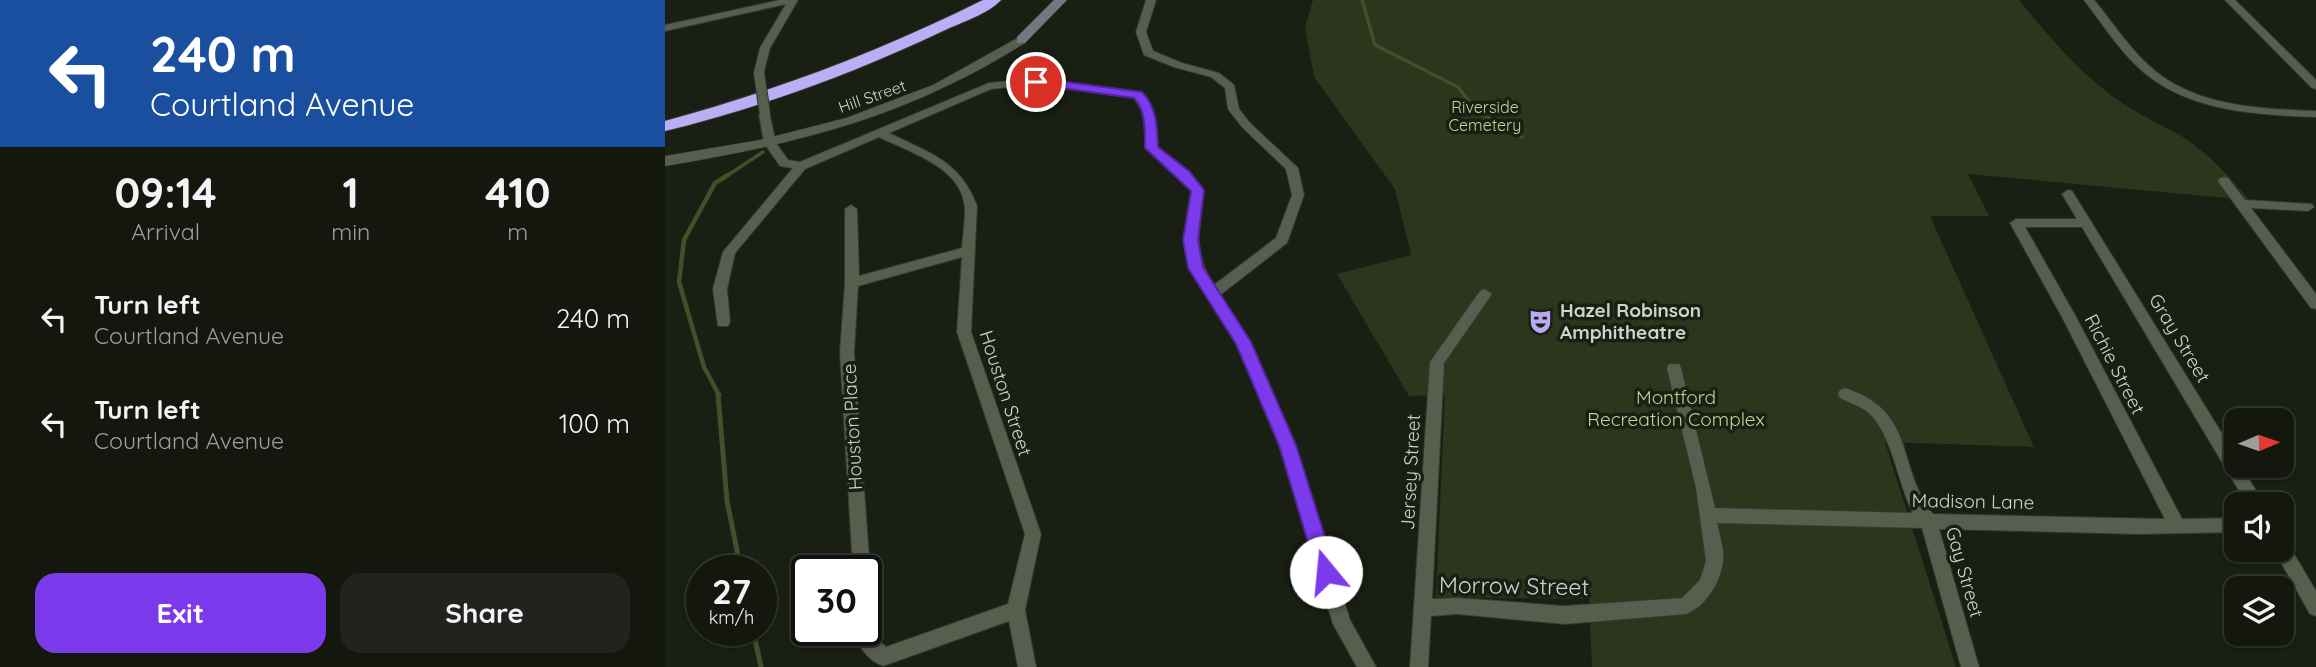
<!DOCTYPE html>
<style>
:root{--surface:#13170e;--page:#20241c;--text:#f1f3f6;--muted:#9d9f9e;--line:#32362e;--accent:#7c3aed}
body{margin:0;font-family:Quicksand,sans-serif;background:var(--page);color:var(--text);height:100vh;display:flex;flex-direction:column;font-size:26px;white-space:nowrap}
*{box-sizing:border-box;margin:0}
p{font-size:23px;color:var(--muted)}
.icon{flex:none;width:38px;height:38px;fill:none;stroke:currentColor;stroke-width:2;stroke-linecap:round;stroke-linejoin:round}
.map{position:relative;flex:1;overflow:hidden}
.panel{display:flex;flex-direction:column;background:var(--surface);width:665px}
.panel>*{flex:none}
.hud{background:#1a4fa0;color:#fff;overflow:hidden}
.needle{width:46px;rotate:88deg}
.buttons{position:absolute;left:1559px;top:408px;display:grid;gap:14px}
.buttons a{display:grid;place-items:center;width:70px;height:70px;border-radius:14px;background:var(--surface);box-shadow:0 2px 5px #0004,0 0 0 2px var(--line);font-size:35px}
.speed{position:absolute;left:21px;top:555px;display:flex;gap:14px;font-size:35px;font-weight:700;text-align:center}
.speed>*{display:grid;place-content:center;width:91px;height:91px;border-radius:50%;background:var(--surface);box-shadow:0 2px 5px #0004,0 0 0 2px var(--line);line-height:1}
.speed small{font-size:18px;font-weight:400}
.speed .limit{border:4px solid #111;border-radius:10px;background:#fff;color:#111}
.pin{position:absolute;display:grid;place-items:center;width:60px;height:60px;color:#fff;margin:-30px;border:4px solid #fff;border-radius:50%;box-shadow:0 2px 7px #0007}
.me{position:absolute;width:77px;margin:-38px;rotate:343deg;stroke-linejoin:round;filter:drop-shadow(0 0 5px #0008)}
.turn{display:flex;align-items:center;gap:24px;height:147px;padding:0 35px;font-size:32px}
.turn .icon{width:91px;height:91px;stroke-width:2.5}
.turn b{display:block;font-size:49px;line-height:60px}
.eta{display:flex;justify-content:space-evenly;align-items:center;height:119px;text-align:center}
.eta b{font-size:42px;font-weight:800;line-height:49px}
.button{display:flex;gap:14px;margin-top:auto;padding:14px 35px}
.button a{flex:1;height:80px;border-radius:21px;background:var(--accent);color:#fff;font-size:28px;font-weight:800;line-height:80px;text-align:center}
.button a+a{background:var(--page);color:var(--text)}
ul{padding:0;list-style:none}
li{display:flex;align-items:center;gap:21px;height:105px;padding:0 35px}
li div{flex:1}
li b{display:block;font-size:26px}
li em{font-style:normal}
main{display:flex;flex:1;min-height:0}
.map>svg:first-child{display:block}
.green{fill:#2b361c}
.lines{fill:none;stroke-linecap:round;stroke-linejoin:round}
.stream-far2{stroke:#405029;stroke-width:3.5}
.stream-far1{stroke:#405029;stroke-width:4.5}
.stream{stroke:#405029;stroke-width:5}
.minor-casing{stroke:#353931;stroke-width:2}
.tertiary-casing{stroke:#353931;stroke-width:1}
.secondary-casing{stroke:#353931;stroke-width:1}
.motorway-casing{stroke:#353931;stroke-width:2}
.minor{fill:#575e4e;fill-rule:evenodd}
.tertiary{fill:#575e4e;fill-rule:evenodd}
.secondary{fill:#757680;fill-rule:evenodd}
.motorway{fill:#bcaef4;fill-rule:evenodd}
.minor-bridge-casing{stroke:#353931;stroke-width:12;stroke-linecap:butt}
.minor-bridge{stroke:#575e4e;stroke-width:10}
.route{fill:#7c3aed;stroke:#51269a;stroke-width:2}
.labels{text-anchor:middle;stroke-width:7;stroke-linejoin:round;paint-order:stroke}
.far-street-label{font-size:16px;fill:#cfd3ca;stroke:#191f12}
.far-park-label{font-size:16px;fill:#b9d794;stroke:#191f12}
.poi-label{font-size:19px;font-weight:bold;fill:#cfd3ca;stroke:#191f12;text-anchor:start}
.street-label{font-size:19px;fill:#cfd3ca;stroke:#191f12}
.park-label{font-size:19px;fill:#b9d794;stroke:#191f12}
.near-street-label{font-size:23px;fill:#cfd3ca;stroke:#191f12}
</style>
<main>
<section class="panel">
<div class="hud">
<div class="turn"><svg class="icon" aria-label="left" viewBox="0 0 24 24"><path d="M17 20v-9H6M10 6l-5 5 5 5"/></svg><div><b>240 m</b>Courtland Avenue</div></div>
</div>
<div class="eta">
<div><b>09:14</b><p>Arrival</p></div>
<div><b>1</b><p>min</p></div>
<div><b>410</b><p>m</p></div>
</div>
<ul>
<li><svg class="icon" aria-label="left" viewBox="0 0 24 24"><path d="M17 20v-9H6M10 6l-5 5 5 5"/></svg><div><b>Turn left</b><p>Courtland Avenue</p></div><em>240 m</em></li>
<li><svg class="icon" aria-label="left" viewBox="0 0 24 24"><path d="M17 20v-9H6M10 6l-5 5 5 5"/></svg><div><b>Turn left</b><p>Courtland Avenue</p></div><em>100 m</em></li>
</ul>
<div class="button"><a>Exit</a><a>Share</a></div>
</section>
<div class="map">
<svg width="1651" height="667" viewBox="0 0 1651 667">
<rect width="100%" height="100%" fill="#191f12"/>
<path class="green" d="M648 0H1354C1385 38 1416 75 1457 103 1476 116 1498 125 1518 137 1544 154 1564 176 1584 200L1303 174 1324 216H1265L1369 447 1220 442 1291 667H927L924 599 771 597 780 395 744 396 672 274 746 255 730 189 649 77 640 27Z"/>
<g class="lines">
<g class="stream-far2">
<polyline points="697,0 710,45 793,87 812,112 857,137"/>
<polyline points="60,177 98,152"/>
</g>
<polyline class="stream-far1" points="54,395 39,367 14,282 19,240 50,183 63,175"/>
<g class="stream">
<polyline points="53,394 62,501 76,570"/>
<polyline points="88,630 96,667"/>
</g>
<defs>
<g id="minor">
<polygon points="115,0 133,0 105,48 98,75 90,75 89,73 95,48 121,4 0,31 0,25"/>
<path d="M481 0H491L481 32 488 51 517 63 554 73 569 85 574 109 585 123 633 168 639 195 622 243 555 295 585 342 630 445 685 620 711 667H692L668 624 614 445 572 344 524 268 520 240 527 191 516 178 481 148 478 113 469 98 371 84 326 89 224 133C264 153 295 160 312 206L306 332 376 534 360 610 371 667H353L344 621 218 666C203 660 191 646 191 630H201V622L206 624 209 636 221 647 343 604 360 534 292 332 297 257 193 286 189 353 205 570 201 576V570H188L175 353 180 283V209L186 205 192 209 194 276 297 248C298 235 300 222 300 209 298 167 244 152 214 137L140 169 70 253 62 289 65 322 63 326H53L48 289 58 252 128 168 115 166 99 143 94 114 96 112H104L111 143 123 160 135 162 324 83 371 78 476 93 489 113 493 147 524 172 539 190C534 227 527 252 549 285L611 238 627 195 621 169 577 127 563 109 560 88 546 77 509 67 479 55 471 32Z"/>
<path d="M1419 0H1429C1449 24 1466 51 1489 70 1533 107 1597 109 1651 111V117C1596 115 1532 112 1486 78 1459 58 1439 26 1419 0Z"/>
<polygon points="1560,0 1570,0 1651,80 1651,89 1647,88"/>
<polygon points="1559,177 1563,178 1580,200 1647,204 1649,207 1643,211 1586,208 1651,294 1651,309 1646,308 1555,184 1553,181 1555,178"/>
<path d="M1403 190 1407 191 1425 220 1572 458V466H1576L1599 504H1582L1417 227H1360L1411 317 1517 519 1572 518V532L1475 534 1274 529 1314 667H1296L1257 528 1052 523C1054 534 1060 550 1058 561 1056 582 1040 607 1021 614L900 624 792 614 766 616 763 667H745L765 362 815 291 820 289 827 294 779 363 767 599 792 598 900 606 1017 598 1035 580 1041 561 1031 488 1002 368 1004 364H1014L1016 368 1050 508 1248 513C1232 483 1227 429 1200 410 1192 405 1183 402 1175 398L1173 394 1175 390 1180 388C1253 412 1230 466 1268 514L1500 519 1397 317 1345 223 1351 219H1412L1397 194Z"/>
<polygon points="1617,541 1623,544 1651,591 1651,616 1645,614 1609,550 1617,550"/>
</g>
<path id="tertiary" d="M356 36 360 37V43C242 117 137 143 0 166V156L95 140 181 118 268 85Z"/>
<polygon id="secondary" points="389,0 402,0 360,43 352,43 352,37"/>
<path id="motorway" d="M318 0H336C323 14 297 22 280 30 190 73 97 107 0 131V121C110 91 216 51 318 0Z"/>
</defs>
<use href="#minor" class="minor-casing"/>
<use href="#tertiary" class="tertiary-casing"/>
<use href="#secondary" class="secondary-casing"/>
<use href="#motorway" class="motorway-casing"/>
<use href="#minor" class="minor"/>
<use href="#tertiary" class="tertiary"/>
<use href="#secondary" class="secondary"/>
<use href="#motorway" class="motorway"/>
<defs>
<polyline id="minor-bridge" points="94,73 100,114"/>
</defs>
<use href="#minor-bridge" class="minor-bridge-casing"/>
<use href="#minor-bridge" class="minor-bridge"/>
</g>
<path class="route" d="M371 78 477 92C492 107 492 127 493 147L524 171 539 190 533 240 538 267 586 342 631 445 671 572 668 579 661 581 654 579 614 445 571 344 523 268 518 240 526 191 480 148C480 132 481 110 469 98L366 84 365 82Z"/>
<defs>
<symbol id="theatre-bare" viewBox="-9 -9 18 18"><path d="M-5-5.5Q0-4 5-5.5V0Q5 5 0 6Q-5 5-5 0ZM-3.3-2.5H-1v1.5H-3.3ZM1-2.5H3.3v1.5H1ZM-2.8 1Q0 5.5 2.8 1Z" fill="#baaaf6" stroke="#191f12" stroke-width="2.5" paint-order="stroke"/></symbol>
</defs>
<g fill-rule="evenodd">
<use href="#theatre-bare" x="858" y="304" width="35" height="35"/>
</g>
<g class="labels">
<g class="far-street-label">
<text transform="translate(207 96) rotate(-19)" y="6">Hill Street</text>
</g>
<g class="far-park-label">
<text x="820" y="113">Riverside<tspan x="820" dy="18">Cemetery</tspan></text>
</g>
<g class="poi-label">
<text x="895" y="317">Hazel Robinson<tspan x="895" dy="22">Amphitheatre</tspan></text>
</g>
<g class="street-label">
<text transform="translate(1515 338) rotate(59)" y="7">Gray Street</text>
<text transform="translate(1450 364) rotate(63)" y="7">Richie Street</text>
<text transform="translate(341 393) rotate(72)" y="7">Houston Street</text>
<text transform="translate(187 427) rotate(-93)" y="7">Houston Place</text>
<text transform="translate(745 472) rotate(-87)" y="7">Jersey Street</text>
<text transform="translate(1308 501) rotate(1)" y="7">Madison Lane</text>
<text transform="translate(1300 572) rotate(74)" y="7">Gay Street</text>
</g>
<g class="park-label">
<text x="1011" y="404">Montford<tspan x="1011" dy="22">Recreation Complex</tspan></text>
</g>
<g class="near-street-label">
<text transform="translate(849 586) rotate(1)" y="8">Morrow Street</text>
</g>
</g>
</svg>
<div class="buttons">
<a><svg class="needle" viewBox="-14 -14 28 28"><path d="M0-13l5 13h-10z" fill="#e53935"/><path d="M0 13l5-13h-10z" fill="#9d9f9e"/></svg></a>
<a><svg class="icon" aria-label="sound" viewBox="0 0 24 24"><path d="M4 9h4l5-4v14l-5-4H4zM17 9q2 3 0 6"/></svg></a>
<a><svg class="icon" aria-label="layers" viewBox="0 0 24 24"><path d="M12 4l9 5-9 5-9-5zM3 14l9 5 9-5"/></svg></a>
</div>
<div class="speed"><div>27<small>km/h</small></div><div class="limit">30</div></div>
<div class="pin" style="left:371px;top:82px;background:#d93025"><svg class="icon" aria-label="arrive" viewBox="0 0 24 24"><path d="M6 21V4h12l-3 4 3 4H6"/></svg></div>
<svg class="me" style="left:661px;top:572px" viewBox="-20 -20 40 40"><circle r="19" fill="#fff"/><path d="M0-13L10 11 0 6-10 11z" fill="#7c3aed"/></svg>
</div>
</main>
